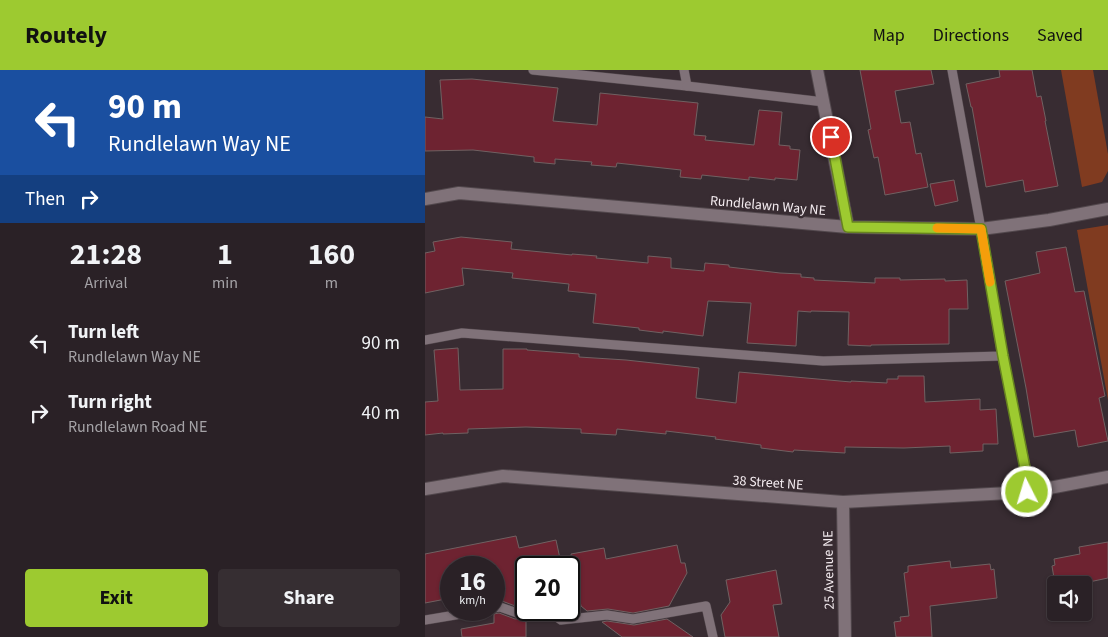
<!DOCTYPE html>
<style>
:root{--surface:#2a2126;--page:#362e32;--text:#f1f3f6;--muted:#a5a3a7;--line:#463e43;--accent:#9dca30}
body{margin:0;font-family:"Source Sans 3",sans-serif;background:var(--page);color:var(--text);height:100vh;display:flex;flex-direction:column;font-size:19px;white-space:nowrap}
*{box-sizing:border-box;margin:0}
p{font-size:16px;color:var(--muted)}
.icon{flex:none;width:28px;height:28px;fill:none;stroke:currentColor;stroke-width:2;stroke-linecap:round;stroke-linejoin:round}
.map{position:relative;flex:1;overflow:hidden}
.sheet{display:flex;flex-direction:column;background:var(--surface);width:425px}
.sheet>*{flex:none}
.top-card{background:#1a4fa0;color:#fff;overflow:hidden}
.controls{position:absolute;left:622px;top:506px;display:grid;gap:10px}
.controls a{display:grid;place-items:center;width:45px;height:45px;border-radius:5px;background:var(--surface);box-shadow:0 1px 4px #0004,0 0 0 1px var(--line);font-size:25px}
.speed{position:absolute;left:15px;top:486px;display:flex;gap:10px;font-size:25px;font-weight:700;text-align:center}
.speed>*{display:grid;place-content:center;width:65px;height:65px;border-radius:50%;background:var(--surface);box-shadow:0 1px 4px #0004,0 0 0 1px var(--line);line-height:1}
.speed small{font-size:12px;font-weight:400}
.speed .limit{border:2px solid #111;border-radius:8px;background:#fff;color:#111}
.pin{position:absolute;display:grid;place-items:center;width:42px;height:42px;color:#fff;margin:-21px;border:2px solid #fff;border-radius:50%;box-shadow:0 1px 5px #0007}
.me{position:absolute;width:55px;margin:-28px;rotate:355deg;stroke-linejoin:round;filter:drop-shadow(0 0 4px #0008)}
.turn{display:flex;align-items:center;gap:18px;height:105px;padding:0 25px;font-size:22px}
.turn .icon{width:65px;height:65px;stroke-width:2.5}
.turn b{display:block;font-size:35px;line-height:42px}
.then{display:flex;align-items:center;height:48px;padding:0 25px;background:#0003;gap:10px;font-size:19px}
.eta{display:flex;justify-content:space-evenly;align-items:center;height:85px;text-align:center}
.eta b{font-size:30px;font-weight:700;line-height:35px}
.action{display:flex;gap:10px;margin-top:auto;padding:10px 25px}
.action a{flex:1;height:58px;border-radius:5px;background:var(--accent);color:#111;font-size:20px;font-weight:700;line-height:58px;text-align:center}
.action a+a{background:var(--page);color:var(--text)}
ul{padding:0;list-style:none}
li{display:flex;align-items:center;gap:15px;height:70px;padding:0 25px}
li div{flex:1}
li b{display:block;font-size:19px}
li em{font-style:normal}
header{display:flex;align-items:center;gap:30px;box-sizing:border-box;height:70px;padding:0 25px;background:var(--accent);color:#111}
header strong{font-size:24px}
nav{display:flex;gap:28px;margin-inline-start:auto;font-size:18px}
main{display:flex;flex:1;min-height:0}
.map>svg:first-child{display:block}
.green{fill:#803b20}
.building{fill:#6e2331;stroke:#706162}
.lines{fill:none;stroke-linecap:round;stroke-linejoin:round}
.service-casing{stroke:#52484d;stroke-width:10}
.minor-casing{stroke:#52484d;stroke-width:14}
.tertiary-casing{stroke:#52484d;stroke-width:14}
.service{stroke:#807279;stroke-width:9}
.minor{stroke:#807279;stroke-width:12}
.tertiary{stroke:#807279;stroke-width:12}
.route-casing{stroke:#66831f;stroke-width:12}
.route{stroke:#9dca30;stroke-width:9}
.slow{stroke:#f59e0b;stroke-width:9}
.labels{text-anchor:middle;stroke-width:5;stroke-linejoin:round;paint-order:stroke}
.street-label{font-size:14px;fill:#f4ecf0;stroke:#382c32}
</style>
<header>
<strong>Routely</strong>
<nav><a>Map</a><a>Directions</a><a>Saved</a></nav>
</header>
<main>
<section class="sheet">
<div class="top-card">
<div class="turn"><svg class="icon" aria-label="left" viewBox="0 0 24 24"><path d="M17 20v-9H6M10 6l-5 5 5 5"/></svg><div><b>90 m</b>Rundlelawn Way NE</div></div>
<div class="then">Then<svg class="icon" aria-label="right" viewBox="0 0 24 24"><path d="M7 20v-9h11M14 6l5 5-5 5"/></svg></div>
</div>
<div class="eta">
<div><b>21:28</b><p>Arrival</p></div>
<div><b>1</b><p>min</p></div>
<div><b>160</b><p>m</p></div>
</div>
<ul>
<li><svg class="icon" aria-label="left" viewBox="0 0 24 24"><path d="M17 20v-9H6M10 6l-5 5 5 5"/></svg><div><b>Turn left</b><p>Rundlelawn Way NE</p></div><em>90 m</em></li>
<li><svg class="icon" aria-label="right" viewBox="0 0 24 24"><path d="M7 20v-9h11M14 6l5 5-5 5"/></svg><div><b>Turn right</b><p>Rundlelawn Road NE</p></div><em>40 m</em></li>
</ul>
<div class="action"><a>Exit</a><a>Share</a></div>
</section>
<div class="map">
<svg width="683" height="567" viewBox="0 0 683 567">
<rect width="100%" height="100%" fill="#382c32"/>
<g class="green">
<polygon points="636,0 668,0 683,84 683,101 677,112 657,117"/>
<polygon points="683,155 683,330 652,160"/>
</g>
<g class="building">
<polygon points="435,0 506,0 509,14 470,21 476,53 485,52 491,84 496,83 503,117 460,125 453,87 449,88 443,60 446,59"/>
<polygon points="574,0 607,0 612,27 616,26 621,51 620,51 633,116 600,122 598,110 561,117 547,37 546,37 541,14 575,7"/>
<polygon points="47,9 133,18 128,51 172,55 175,23 273,33 269,65 281,66 280,70 329,75 334,40 357,42 354,75 365,76 365,79 375,80 372,110 350,108 350,110 324,107 324,110 277,105 276,109 255,107 256,100 192,93 191,97 166,95 167,92 130,89 130,94 109,92 109,87 48,80 0,81 0,47 18,49 15,10"/>
<polygon points="529,110 533,131 510,136 505,114"/>
<polygon points="36,167 87,172 86,179 147,185 147,184 172,186 171,188 223,193 223,186 246,188 246,198 279,201 280,193 304,195 304,197 355,203 376,204 376,207 389,208 389,210 450,213 450,208 475,208 475,210 520,209 520,211 542,210 543,239 524,239 524,274 446,275 446,276 423,275 424,242 386,241 386,242 373,241 371,276 322,273 326,233 283,231 278,266 238,261 238,263 214,260 214,258 168,253 171,224 143,221 144,214 87,208 88,203 37,198 39,215 0,223 0,183 10,181 8,172"/>
<polygon points="641,177 650,222 659,221 680,326 674,328 683,371 653,377 650,360 609,367 601,318 580,211 615,203 611,182"/>
<polygon points="33,278 35,320 78,319 78,279 102,279 102,280 154,284 154,287 201,290 274,298 271,328 311,333 314,302 426,312 426,311 462,313 462,309 473,309 473,306 499,306 500,332 555,329 555,340 571,339 573,374 558,374 558,381 525,383 525,376 479,378 420,377 420,383 369,380 368,382 336,378 336,375 290,369 291,367 241,361 241,364 192,359 191,365 156,363 156,359 101,357 43,359 43,363 18,364 18,363 0,365 0,332 13,331 9,280"/>
<polygon points="91,466 94,478 131,470 137,498 106,498 101,494 101,536 93,537 77,531 69,532 69,498 26,498 26,528 0,533 0,484"/>
<polygon points="683,472 683,508 664,512 665,518 659,519 659,515 631,515 631,520 627,496 630,495 629,489 655,484 654,477"/>
<polygon points="252,475 256,493 260,493 262,503 244,536 208,543 183,539 162,541 156,536 146,484 179,478 181,489"/>
<polygon points="525,491 526,498 565,494 566,500 569,499 572,528 505,536 507,567 471,567 469,552 476,551 475,547 484,546 479,503 483,502 483,496"/>
<polygon points="351,500 357,534 348,535 354,567 300,567 296,545 305,532 301,510"/>
<polygon points="74,543 90,549 101,548 101,567 37,567 36,559 69,553 69,544"/>
<polygon points="242,549 268,567 197,567 177,552 182,551 209,555"/>
</g>
<g class="lines">
<defs>
<g id="service">
<polyline points="108,0 262,16 259,0"/>
<polyline points="262,16 399,32"/>
<polyline points="0,270 37,263 398,291 577,286 556,159 527,0"/>
<polyline points="577,286 601,398 603,422"/>
<polyline points="69,538 75,537 92,543 119,540"/>
<polyline points="122,540 136,550 182,545 208,549 281,536 288,567"/>
<polyline points="0,550 60,540"/>
</g>
<g id="minor">
<polyline points="392,0 423,157"/>
<polyline points="0,129 34,123 423,157 556,159 624,150 683,139"/>
<polyline points="418,432 420,567"/>
</g>
<polyline id="tertiary" points="0,419 78,406 418,432 603,422 683,407"/>
</defs>
<use href="#service" class="service-casing"/>
<use href="#minor" class="minor-casing"/>
<use href="#tertiary" class="tertiary-casing"/>
<use href="#service" class="service"/>
<use href="#minor" class="minor"/>
<use href="#tertiary" class="tertiary"/>
</g>
<g class="lines">
<defs>
<polyline id="route" points="406,67 423,157 556,159 578,286 600,398 602,422"/>
</defs>
<use href="#route" class="route-casing"/>
<use href="#route" class="route"/>
<polyline class="slow" points="512,158 556,159 565,212"/>
</g>
<g class="labels">
<g class="street-label">
<text transform="translate(343 135) rotate(5)" y="5">Rundlelawn Way NE</text>
<text transform="translate(343 412) rotate(4)" y="5">38 Street NE</text>
<text transform="translate(403 500) rotate(-91)" y="5">25 Avenue NE</text>
</g>
</g>
</svg>
<div class="controls">
<a><svg class="icon" aria-label="sound" viewBox="0 0 24 24"><path d="M4 9h4l5-4v14l-5-4H4zM17 9q2 3 0 6"/></svg></a>
</div>
<div class="speed"><div>16<small>km/h</small></div><div class="limit">20</div></div>
<div class="pin" style="left:406px;top:67px;background:#d93025"><svg class="icon" aria-label="arrive" viewBox="0 0 24 24"><path d="M6 21V4h12l-3 4 3 4H6"/></svg></div>
<svg class="me" style="left:602px;top:422px" viewBox="-20 -20 40 40"><circle r="17" fill="#9dca30" stroke="#fff" stroke-width="3"/><path d="M0-11L8 9 0 5-8 9z" fill="#fff"/></svg>
</div>
</main>
